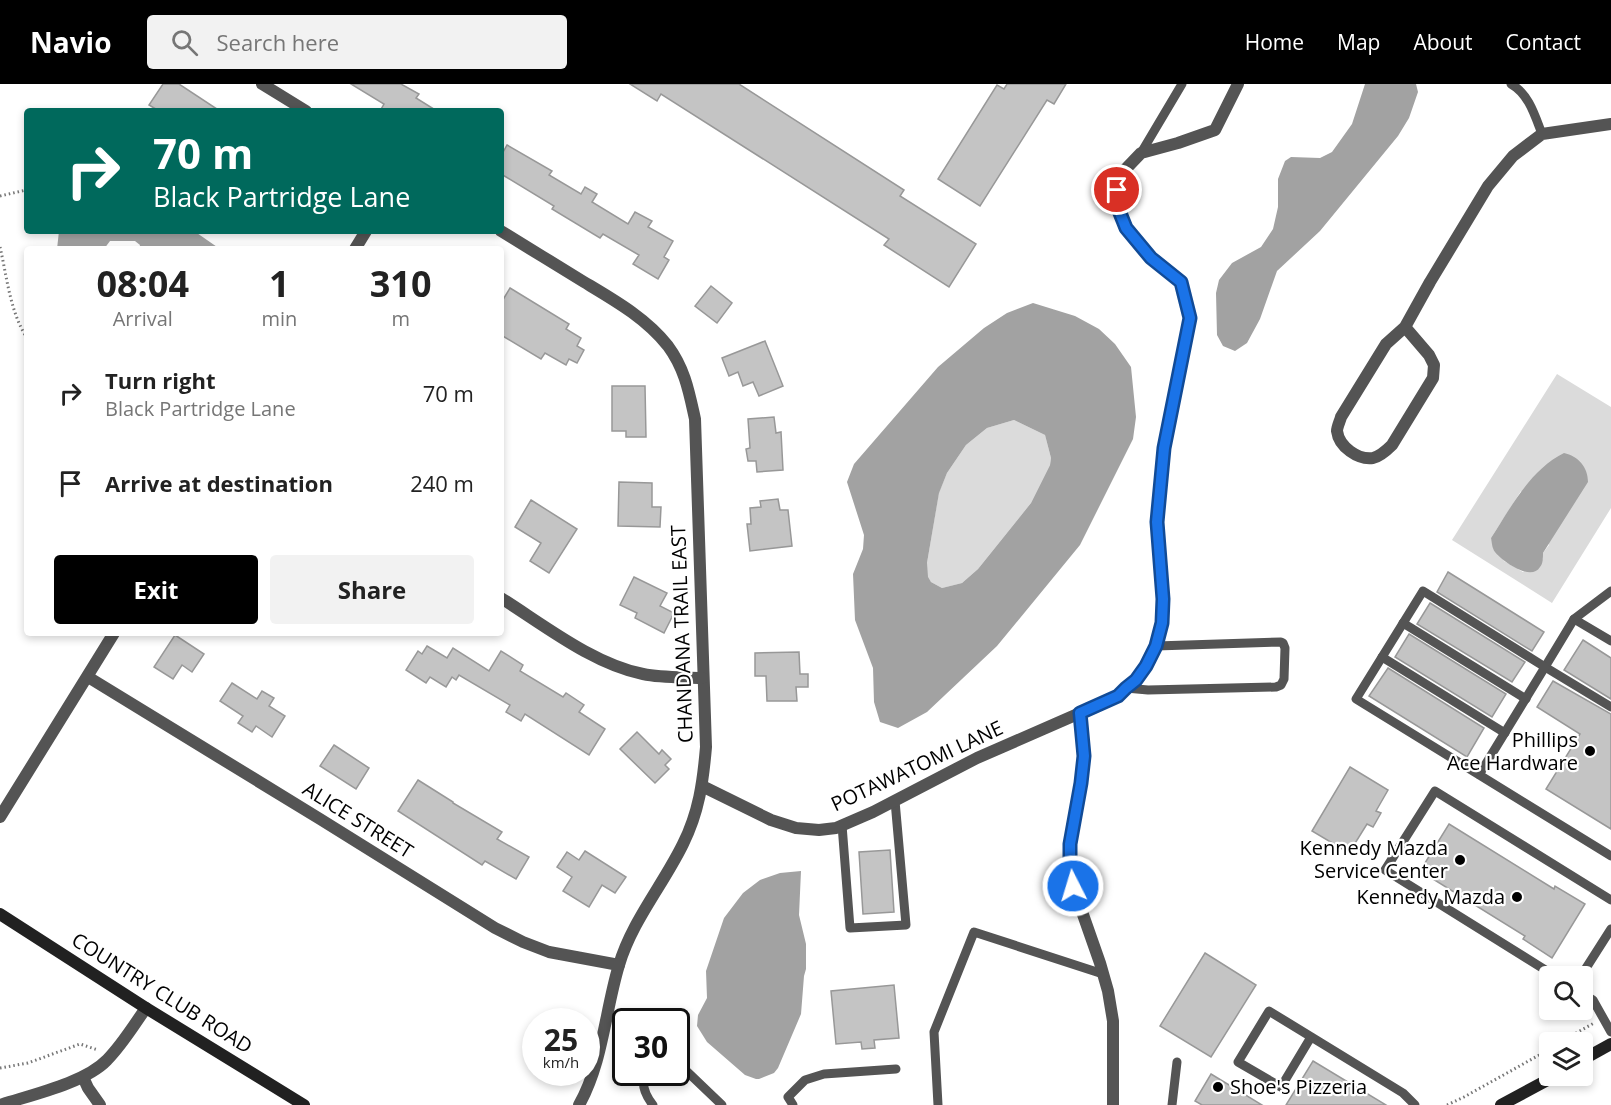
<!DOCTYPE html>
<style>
:root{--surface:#fff;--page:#f2f2f2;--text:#222;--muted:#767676;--accent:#000}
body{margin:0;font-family:"Open Sans",sans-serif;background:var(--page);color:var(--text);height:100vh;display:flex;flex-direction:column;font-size:22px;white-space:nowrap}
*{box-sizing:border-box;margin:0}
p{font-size:20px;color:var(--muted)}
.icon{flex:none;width:33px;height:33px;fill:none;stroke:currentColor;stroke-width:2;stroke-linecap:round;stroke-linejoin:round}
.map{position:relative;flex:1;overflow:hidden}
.drawer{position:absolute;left:24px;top:162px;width:480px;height:390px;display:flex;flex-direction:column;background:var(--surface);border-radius:6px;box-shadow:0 3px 9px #0003}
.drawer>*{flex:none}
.top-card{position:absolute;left:24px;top:24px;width:480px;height:126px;border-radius:6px;box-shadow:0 3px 9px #0003;background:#00695c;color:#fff;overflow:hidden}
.fabs{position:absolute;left:1539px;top:882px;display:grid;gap:12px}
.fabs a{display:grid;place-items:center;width:54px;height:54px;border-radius:6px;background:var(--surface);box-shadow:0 3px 9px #0003;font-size:30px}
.speed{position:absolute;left:522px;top:924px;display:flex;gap:12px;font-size:30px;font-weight:700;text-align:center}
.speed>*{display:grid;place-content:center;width:78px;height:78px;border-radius:50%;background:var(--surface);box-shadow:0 3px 9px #0003;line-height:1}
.speed small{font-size:15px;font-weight:400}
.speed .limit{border:3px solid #111;border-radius:9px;background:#fff;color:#111}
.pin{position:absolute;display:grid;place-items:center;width:51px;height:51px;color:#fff;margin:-26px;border:3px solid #fff;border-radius:50%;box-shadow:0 2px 6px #0007}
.me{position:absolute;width:66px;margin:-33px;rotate:355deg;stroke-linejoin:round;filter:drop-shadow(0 0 4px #0008)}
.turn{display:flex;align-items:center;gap:21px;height:126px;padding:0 30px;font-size:27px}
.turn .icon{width:78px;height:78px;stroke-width:2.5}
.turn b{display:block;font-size:42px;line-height:51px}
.eta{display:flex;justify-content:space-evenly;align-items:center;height:102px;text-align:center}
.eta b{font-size:36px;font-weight:700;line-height:42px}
.action{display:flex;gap:12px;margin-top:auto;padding:12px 30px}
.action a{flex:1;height:69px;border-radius:6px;background:var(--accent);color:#fff;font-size:24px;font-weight:700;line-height:69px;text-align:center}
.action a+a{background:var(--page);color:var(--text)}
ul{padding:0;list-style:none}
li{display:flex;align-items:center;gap:18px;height:90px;padding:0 30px}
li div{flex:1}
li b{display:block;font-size:22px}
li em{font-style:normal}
header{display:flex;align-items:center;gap:36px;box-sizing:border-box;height:84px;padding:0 30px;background:var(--accent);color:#fff}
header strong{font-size:28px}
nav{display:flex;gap:33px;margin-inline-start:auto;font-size:21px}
.search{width:420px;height:54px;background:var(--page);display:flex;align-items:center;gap:15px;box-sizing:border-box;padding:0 21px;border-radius:6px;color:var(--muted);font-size:22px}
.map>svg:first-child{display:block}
.green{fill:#dbdbdb;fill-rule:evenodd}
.water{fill:#a2a2a2;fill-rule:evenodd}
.building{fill:#c4c4c4;stroke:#989898;stroke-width:1.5}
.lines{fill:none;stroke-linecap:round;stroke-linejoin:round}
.path{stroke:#767676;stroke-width:3;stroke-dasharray:1.5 3;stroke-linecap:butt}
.lane{stroke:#545454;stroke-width:9}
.street{stroke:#545454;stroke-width:12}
.secondary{stroke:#212121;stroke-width:12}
.route-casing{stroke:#114b97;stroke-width:15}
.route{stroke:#1a73e8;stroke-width:10}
.poi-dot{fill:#000;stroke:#fff;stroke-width:2}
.labels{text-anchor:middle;stroke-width:4.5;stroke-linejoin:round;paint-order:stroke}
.street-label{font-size:20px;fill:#000;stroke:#fff}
.poi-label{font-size:20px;fill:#000;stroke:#fff;text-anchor:end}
</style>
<header>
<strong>Navio</strong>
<div class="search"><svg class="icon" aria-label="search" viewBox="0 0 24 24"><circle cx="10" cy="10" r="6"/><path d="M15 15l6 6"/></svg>Search here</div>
<nav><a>Home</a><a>Map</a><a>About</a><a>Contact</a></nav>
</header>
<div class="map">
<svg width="1611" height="1021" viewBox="0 0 1611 1021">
<rect width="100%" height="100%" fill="#fff"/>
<g class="green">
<path d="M1557 290 1611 323V424L1552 519 1452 456ZM1521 407 1549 461 1543 469V475L1523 488 1504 477 1491 454Z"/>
<polygon points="1014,336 1045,351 1051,374 1050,381 1031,419 978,485 962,499 942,504 931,498 927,493 927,479 939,408 947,389 966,361 987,344"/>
</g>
<g class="water">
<polygon points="1365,0 1416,0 1418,8 1409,34 1398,52 1320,147 1277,187 1260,235 1247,259 1235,267 1223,262 1217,251 1216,209 1219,196 1232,179 1261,163 1273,145 1278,123 1278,95 1285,77 1291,73 1320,74 1332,68 1352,40"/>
<polygon points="59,147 194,147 220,165 139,165 140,161 135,157 110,157 104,165 57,165"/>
<path d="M1033 219 1075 232 1099 245 1115 260 1131 283 1136 333 1133 355 1080 461 997 562 927 628 898 644 880 638 874 618 873 584 855 536 853 490 863 465 864 451 847 398 854 380 938 283 984 244 1007 229ZM1014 336 1045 351 1051 374 1050 381 1031 419 978 485 962 499 942 504 931 498 928 493 927 479 939 409 947 389 966 361 987 344Z"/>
<path d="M1564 369C1578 372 1588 383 1588 398L1543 469C1543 474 1543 480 1540 483 1531 498 1502 477 1495 468 1492 464 1492 459 1491 454 1511 423 1530 386 1564 369Z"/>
<polygon points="801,787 799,831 806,860 806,885 804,892 801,930 778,984 774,989 759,995 756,995 745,991 707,958 697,942 698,931 707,914 706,887 724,834 743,809 760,796 780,789"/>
</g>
<g class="building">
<polygon points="163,0 179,0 220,27 159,27 149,21"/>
<polygon points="351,0 401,0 419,10 416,14 437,27 380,27 384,20"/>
<polygon points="630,0 739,0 904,106 900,112 976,160 949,203 884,161 889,155 661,10 657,17"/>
<polygon points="1007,0 1066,0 1054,20 1047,16 980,122 938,95 997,1 1004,5"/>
<polygon points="507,61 552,87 549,91 581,110 585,103 597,110 592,118 628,140 635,128 652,137 648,143 673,157 664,173 669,176 658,195 633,180 639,171 603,150 600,154 552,125 554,122 501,90 501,72"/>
<polygon points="711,202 732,219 717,239 695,222"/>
<polygon points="510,204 569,240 566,245 581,254 577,262 584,266 577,279 569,275 566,281 545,269 541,275 501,251 501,219"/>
<polygon points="765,257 783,302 759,312 753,298 743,302 738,288 729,292 722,274"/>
<polygon points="612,302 645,302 646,353 626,353 626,347 612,347"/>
<polygon points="774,333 776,349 781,348 783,386 757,388 756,377 748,377 746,365 750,364 748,335"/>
<polygon points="619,398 652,399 652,423 661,423 660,443 618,442"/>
<polygon points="778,415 780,426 788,426 792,462 750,467 747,440 751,440 750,424 761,423 760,417"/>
<polygon points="531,416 577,445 549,489 530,477 541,459 515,443"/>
<polygon points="1448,488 1544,548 1532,567 1437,508"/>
<polygon points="634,493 667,509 660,522 674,529 664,549 635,534 637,529 620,521"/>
<polygon points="1430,519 1525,578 1512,598 1417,540"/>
<polygon points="1409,550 1506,610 1492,633 1395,573"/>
<polygon points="175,551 204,570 192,588 182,581 173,595 154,583"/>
<polygon points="1583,556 1611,574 1611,615 1564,586"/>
<polygon points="427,562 447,574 453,564 489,587 501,567 523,581 520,587 563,613 566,609 584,621 579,628 605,645 589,671 525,630 521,637 506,628 510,621 459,591 456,596 452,593 446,603 430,593 426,599 406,586 418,567 422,570"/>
<polygon points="799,568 800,590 808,590 808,603 796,603 797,617 767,617 766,592 755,592 755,569"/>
<polygon points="1388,584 1484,644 1467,673 1369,612"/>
<polygon points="1553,597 1611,630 1611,745 1546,705 1580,650 1537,623"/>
<polygon points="232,599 257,615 262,607 274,614 269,622 285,632 272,653 256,642 252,648 238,639 243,632 220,617"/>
<polygon points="637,648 659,670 662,666 671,675 665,681 669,685 655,699 620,665"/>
<polygon points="334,661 369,684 356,705 320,682"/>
<polygon points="1350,683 1388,706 1376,727 1381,729 1373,743 1367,740 1349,769 1312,747"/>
<polygon points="418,696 453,718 453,719 502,748 497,755 529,773 516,795 485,777 482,781 398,727"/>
<polygon points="1449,740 1554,805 1555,802 1585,820 1552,874 1523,855 1525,852 1420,787"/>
<polygon points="890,766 894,828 863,830 859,768"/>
<polygon points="585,767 626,793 615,809 602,801 589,823 563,807 572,793 557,783 567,768 579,776"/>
<polygon points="1205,869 1256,901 1211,973 1160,942"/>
<polygon points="894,901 899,954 874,956 875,964 862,965 861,958 836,960 831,907"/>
<polygon points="1313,977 1386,1021 1286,1021"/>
<polygon points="1211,990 1262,1021 1202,1021 1195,1017"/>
</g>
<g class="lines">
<g class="path">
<polyline points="0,112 26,106"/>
<path d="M0 163C7 193 10 228 27 254"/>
<polyline points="1560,958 1594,939"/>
<polyline points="0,984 28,979 80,960 98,966"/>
<polyline points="1447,1021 1464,1013 1550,965"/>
</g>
<g class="lane">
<path d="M1511 0C1529 10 1535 32 1542 50"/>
<polyline points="1141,69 1182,0"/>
<polyline points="1611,507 1574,535 1545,583 1611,623"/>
<polyline points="1574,535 1611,557"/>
<polyline points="1403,539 1526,615"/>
<polyline points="1382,573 1505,649"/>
<polyline points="1126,604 1148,606 1276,603 1281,601 1284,595 1285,564 1283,559 1281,558 1156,562"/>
<polyline points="1479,691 1545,583 1423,507 1356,615 1611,772"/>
<polyline points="842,741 850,844 906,841 895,717"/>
<polyline points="1555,892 1385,786 1435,707 1611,816"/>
<polyline points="1581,892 1611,845"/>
<polyline points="1582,909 1593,916 1611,948"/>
<polyline points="1311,953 1281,1003 1238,978 1269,927 1403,1009 1415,1021"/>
<polyline points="676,977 722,1021"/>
<path d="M646 988C640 1000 645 1011 653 1021"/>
<polyline points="793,1021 788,1013 805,996 824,990 896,985"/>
<polyline points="938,1021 934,948 974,848 1103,890"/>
<polyline points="1172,1021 1177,978"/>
</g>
<g class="street">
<polyline points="262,0 306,27"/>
<path d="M501 147C529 164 556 181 584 198 614 216 646 234 668 262 685 285 689 308 695 335L706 663C703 698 699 728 683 760 663 801 632 837 619 881 605 927 603 978 579 1021"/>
<polyline points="355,165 366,147"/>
<path d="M1405 243 1429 271 1434 281 1433 294 1392 361C1387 366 1381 372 1373 374 1358 376 1339 363 1337 347 1337 343 1340 337 1341 333L1386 260 1405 243 1430 198 1488 102 1513 72 1542 50 1611 40"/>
<path d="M501 514C544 541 593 580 643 590 662 594 683 593 702 594"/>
<polyline points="88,593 320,735 495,844 523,858 549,868 619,881"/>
<polyline points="702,702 771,736 796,744 819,746 836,744 873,728 977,674 1080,629"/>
<polyline points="0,733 114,549"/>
<polyline points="83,993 88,1004 100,1021"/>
<path d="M0 1021C31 1011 85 999 107 976 122 961 134 941 146 924"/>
<polyline points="1113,1021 1113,937 1108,907 1100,879 1073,802 1070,782 1070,760 1081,699 1084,672 1080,629 1118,612 1136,596 1146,582 1156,562 1162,539 1163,515 1157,438 1164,364 1190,234 1181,198 1151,174 1126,144 1116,119 1118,93 1141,69 1178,59 1215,46 1238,0"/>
</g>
<g class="secondary">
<polyline points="0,830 146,924 304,1021"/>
<polyline points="1582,976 1611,960"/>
<polyline points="1501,1021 1555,992"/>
</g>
</g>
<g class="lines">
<defs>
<polyline id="route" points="1073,802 1070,782 1070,760 1081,699 1084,672 1080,629 1118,612 1126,604 1136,596 1146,582 1156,562 1162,539 1163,515 1157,438 1164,364 1190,234 1181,198 1151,174 1126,144 1116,119 1117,106"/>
</defs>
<use href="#route" class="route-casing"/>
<use href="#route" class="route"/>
</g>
<g class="poi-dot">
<circle cx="1590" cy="667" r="6"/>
<circle cx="1460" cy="776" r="6"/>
<circle cx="1517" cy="813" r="6"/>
<circle cx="1218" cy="1003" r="6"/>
</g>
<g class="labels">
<g class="street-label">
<text transform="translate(682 550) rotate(-92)" y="7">CHANDANA TRAIL EAST</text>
<text transform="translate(917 682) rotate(-25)" y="7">POTAWATOMI LANE</text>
<text transform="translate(358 736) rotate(32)" y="7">ALICE STREET</text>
<text transform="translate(162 909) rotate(32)" y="7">COUNTRY CLUB ROAD</text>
</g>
<g class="poi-label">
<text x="1578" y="663">Phillips<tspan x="1578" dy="23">Ace Hardware</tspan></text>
<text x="1448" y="771">Kennedy Mazda<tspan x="1448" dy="23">Service Center</tspan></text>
<text x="1505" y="820">Kennedy Mazda</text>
<text x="1230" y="1010" text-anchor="start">Shoe's Pizzeria</text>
</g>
</g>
</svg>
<div class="fabs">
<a><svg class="icon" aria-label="search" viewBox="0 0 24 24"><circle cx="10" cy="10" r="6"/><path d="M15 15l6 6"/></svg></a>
<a><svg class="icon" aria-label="layers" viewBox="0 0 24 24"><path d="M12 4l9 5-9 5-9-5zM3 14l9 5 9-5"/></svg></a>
</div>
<div class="speed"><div>25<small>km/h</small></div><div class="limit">30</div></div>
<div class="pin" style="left:1117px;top:106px;background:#d93025"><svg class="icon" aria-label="arrive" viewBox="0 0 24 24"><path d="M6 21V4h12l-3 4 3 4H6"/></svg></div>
<svg class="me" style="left:1073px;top:802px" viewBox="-20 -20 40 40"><circle r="17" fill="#1a73e8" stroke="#fff" stroke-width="3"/><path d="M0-11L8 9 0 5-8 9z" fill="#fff"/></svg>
<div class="top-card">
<div class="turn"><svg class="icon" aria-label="right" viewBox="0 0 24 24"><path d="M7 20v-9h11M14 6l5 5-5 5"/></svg><div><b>70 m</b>Black Partridge Lane</div></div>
</div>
<section class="drawer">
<div class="eta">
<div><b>08:04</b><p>Arrival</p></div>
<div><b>1</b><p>min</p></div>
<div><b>310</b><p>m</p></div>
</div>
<ul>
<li><svg class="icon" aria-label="right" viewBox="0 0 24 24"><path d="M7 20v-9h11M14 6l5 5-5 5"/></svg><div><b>Turn right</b><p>Black Partridge Lane</p></div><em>70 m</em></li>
<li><svg class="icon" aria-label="arrive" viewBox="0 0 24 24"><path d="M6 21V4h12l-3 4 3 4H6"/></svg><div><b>Arrive at destination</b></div><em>240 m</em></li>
</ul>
<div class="action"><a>Exit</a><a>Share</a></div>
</section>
</div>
